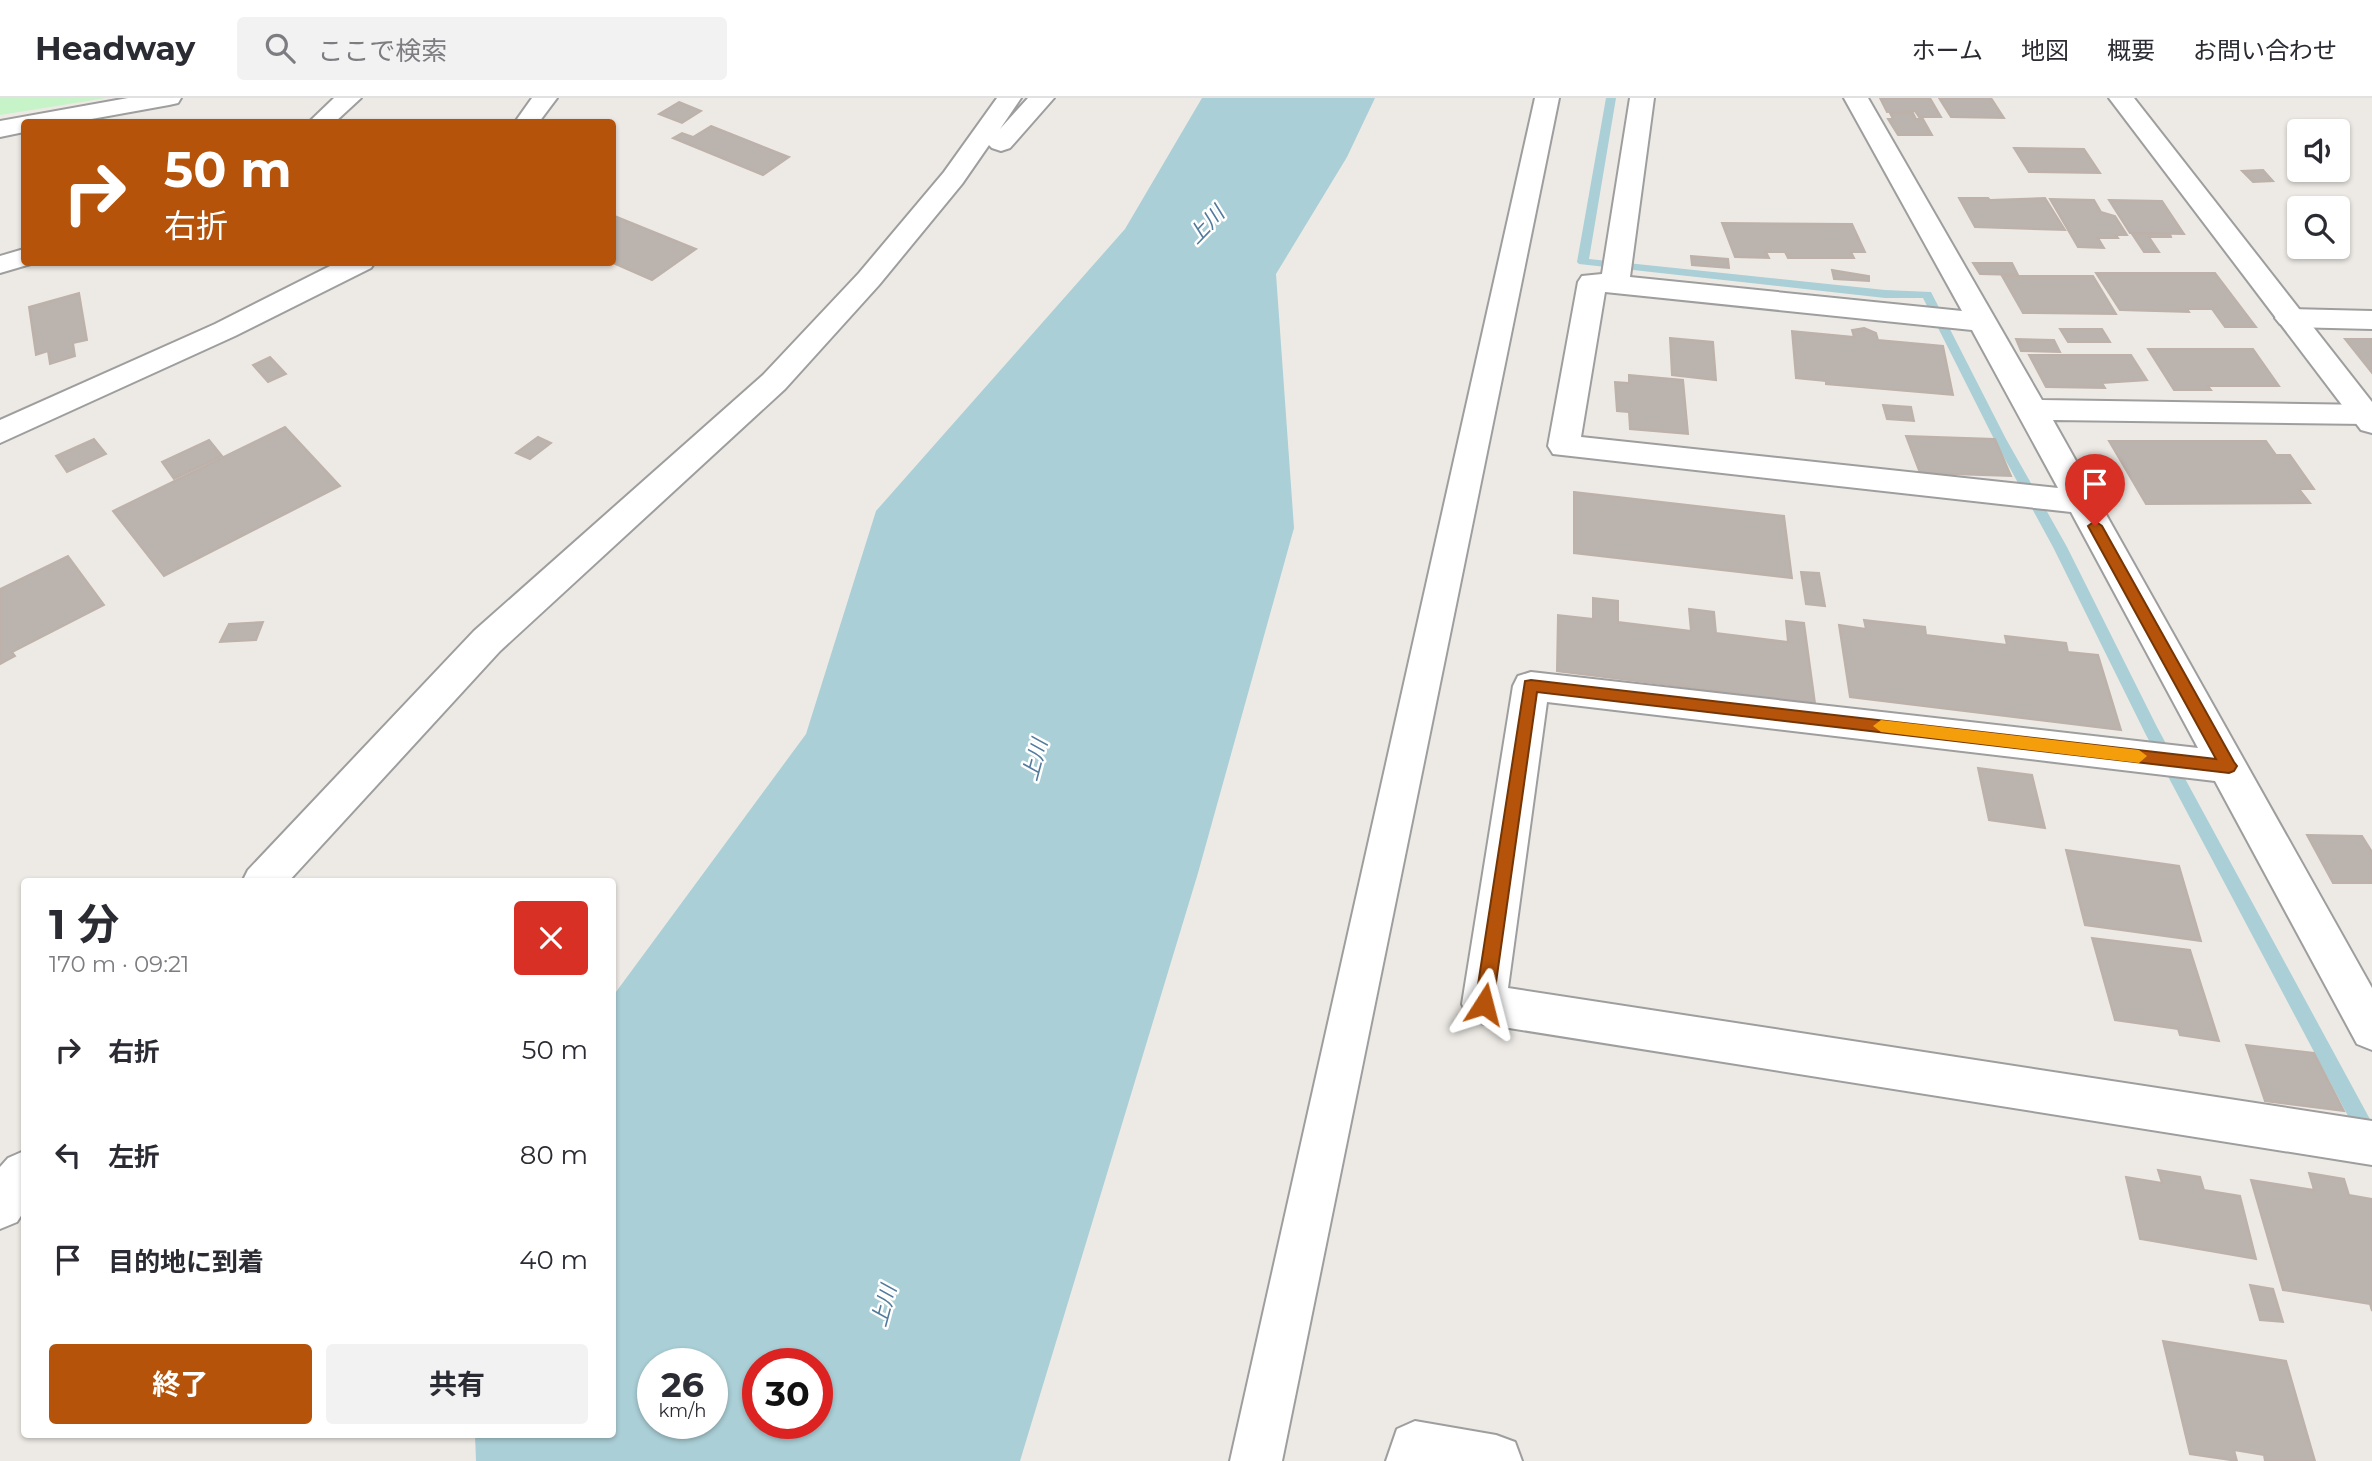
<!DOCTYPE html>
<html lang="ja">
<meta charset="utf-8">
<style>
:root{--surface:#fff;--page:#f2f2f3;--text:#2b2b33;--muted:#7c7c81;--line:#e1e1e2;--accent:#b45309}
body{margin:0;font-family:Montserrat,"Noto Sans JP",sans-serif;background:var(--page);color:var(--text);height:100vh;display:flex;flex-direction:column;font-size:26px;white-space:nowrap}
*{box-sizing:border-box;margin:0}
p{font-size:23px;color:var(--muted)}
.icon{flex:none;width:38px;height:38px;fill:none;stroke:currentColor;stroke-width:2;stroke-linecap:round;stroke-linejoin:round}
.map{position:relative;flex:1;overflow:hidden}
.drawer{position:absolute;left:21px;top:780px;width:595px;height:560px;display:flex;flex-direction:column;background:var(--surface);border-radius:7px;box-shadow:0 2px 5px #0004}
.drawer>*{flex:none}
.hud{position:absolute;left:21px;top:21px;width:595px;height:147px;border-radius:7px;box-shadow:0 2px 5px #0004;background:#b45309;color:#fff;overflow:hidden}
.tools{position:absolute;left:2287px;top:21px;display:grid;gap:14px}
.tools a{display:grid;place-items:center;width:63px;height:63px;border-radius:7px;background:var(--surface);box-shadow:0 2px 5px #0004;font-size:35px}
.speed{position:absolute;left:637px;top:1250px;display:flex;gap:14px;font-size:35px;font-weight:700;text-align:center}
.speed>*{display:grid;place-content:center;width:91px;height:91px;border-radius:50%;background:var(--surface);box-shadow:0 2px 5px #0004;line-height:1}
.speed small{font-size:18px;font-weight:400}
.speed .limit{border:10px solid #d22;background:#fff;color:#111}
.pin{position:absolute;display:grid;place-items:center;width:60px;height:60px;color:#fff;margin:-72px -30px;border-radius:50% 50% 50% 0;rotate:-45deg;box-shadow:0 0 7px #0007}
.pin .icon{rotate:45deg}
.me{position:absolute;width:77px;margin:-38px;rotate:9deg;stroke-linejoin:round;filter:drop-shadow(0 0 5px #0008)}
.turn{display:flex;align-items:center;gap:24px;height:147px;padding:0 28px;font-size:32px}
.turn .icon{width:91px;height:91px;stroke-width:2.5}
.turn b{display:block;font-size:49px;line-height:60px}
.round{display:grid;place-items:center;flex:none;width:74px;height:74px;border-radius:7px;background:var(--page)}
.summary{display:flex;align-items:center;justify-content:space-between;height:119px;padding:0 28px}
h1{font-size:42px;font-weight:700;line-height:52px}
.button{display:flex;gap:14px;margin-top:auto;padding:14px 28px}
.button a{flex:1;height:80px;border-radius:7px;background:var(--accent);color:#fff;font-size:28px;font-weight:700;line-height:80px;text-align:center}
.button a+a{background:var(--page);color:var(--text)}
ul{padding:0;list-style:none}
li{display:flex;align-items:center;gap:21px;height:105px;padding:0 28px}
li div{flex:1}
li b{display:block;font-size:26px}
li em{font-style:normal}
header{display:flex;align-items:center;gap:42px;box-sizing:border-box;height:98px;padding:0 35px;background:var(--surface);border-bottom:2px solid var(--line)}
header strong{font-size:33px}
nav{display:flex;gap:38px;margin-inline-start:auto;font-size:24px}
.search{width:490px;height:63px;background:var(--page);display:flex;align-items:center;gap:18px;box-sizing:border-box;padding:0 24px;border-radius:7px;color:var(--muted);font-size:26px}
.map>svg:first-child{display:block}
.park{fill:#c6f3c7}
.water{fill:#aacfd6;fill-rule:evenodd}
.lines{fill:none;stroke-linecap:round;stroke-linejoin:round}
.stream{fill:#aacfd6;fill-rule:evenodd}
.building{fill:#bab3ae;stroke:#bdb1a9;stroke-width:2}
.minor-casing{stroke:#9e9e9e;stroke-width:4}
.tertiary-casing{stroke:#9e9e9e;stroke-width:4}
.minor{fill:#fff;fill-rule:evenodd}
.tertiary{fill:#fff;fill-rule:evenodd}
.route{fill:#b45309;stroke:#753606;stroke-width:2}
.slow{fill:#f59e0b}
.labels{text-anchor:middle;stroke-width:5;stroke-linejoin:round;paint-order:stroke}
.water-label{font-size:21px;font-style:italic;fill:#527a9b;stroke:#fff}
</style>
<header>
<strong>Headway</strong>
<div class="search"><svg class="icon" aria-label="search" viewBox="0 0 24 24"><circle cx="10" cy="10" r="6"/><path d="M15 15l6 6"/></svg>ここで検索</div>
<nav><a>ホーム</a><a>地図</a><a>概要</a><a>お問い合わせ</a></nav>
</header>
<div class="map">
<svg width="2372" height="1363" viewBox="0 0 2372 1363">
<rect width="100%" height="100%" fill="#edeae5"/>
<polygon class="park" points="0,0 106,0 0,17"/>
<path class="water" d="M1202 0H1375L1347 59 1276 176 1294 430 1198 775 1020 1363H476L475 1337H612L613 898 806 636 876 413 1125 131ZM653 1265H712V1325H653ZM758 1265H817V1325H758Z"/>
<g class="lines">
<polygon class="stream" points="1606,0 1616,0 1589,161 1885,192 1931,194 2006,341 2067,449 2157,629 2372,1025 2372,1053 2365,1050 2145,635 2053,449 1994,341 1923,200 1885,200 1579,166 1577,164"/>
</g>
<g class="building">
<polygon points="1880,0 1930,0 1941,19 1919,19 1915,13 1887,14"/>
<polygon points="1939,0 1991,0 2004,20 1951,19"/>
<polygon points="679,4 701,13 682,25 659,16"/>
<polygon points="1890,15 1913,15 1916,21 1923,21 1932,37 1898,37 1888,21 1893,21"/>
<polygon points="711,28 789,59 763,77 673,40 682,35 693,39"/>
<polygon points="2014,50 2084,51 2100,75 2029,74"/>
<polygon points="2263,72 2273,83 2253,84 2242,73"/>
<polygon points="1959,100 1988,100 1990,102 2045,100 2065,132 1975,129"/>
<polygon points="2050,101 2094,102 2101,114 2115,118 2127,137 2116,137 2118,140 2098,140 2104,150 2078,149"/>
<polygon points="2109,102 2162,103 2184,136 2130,135"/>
<polygon points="612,117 696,151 652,182 611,164"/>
<polygon points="1722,125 1852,126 1865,154 1851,154 1854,160 1788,160 1785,154 1766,154 1769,160 1735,159"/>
<polygon points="2132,136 2170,136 2171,139 2149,139 2159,154 2144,154"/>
<polygon points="1691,158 1728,161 1729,170 1692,167"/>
<polygon points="1973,165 2012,165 2018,177 1980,176"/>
<polygon points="1832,172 1869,178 1869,183 1834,181"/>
<polygon points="2096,175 2215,175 2256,229 2225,229 2212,211 2187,211 2189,214 2120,212"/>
<polygon points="2002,178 2093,178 2116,216 2023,215"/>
<polygon points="79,195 87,242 73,245 75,258 50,266 48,253 36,257 29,209"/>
<polygon points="1864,230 1876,235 1878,242 1943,248 1953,297 1826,286 1826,283 1796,280 1792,233 1854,239 1852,232"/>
<polygon points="2060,231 2102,231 2110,244 2068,244"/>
<polygon points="1670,240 1713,244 1716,282 1672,277"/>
<polygon points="2016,241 2054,242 2060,254 2021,253"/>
<polygon points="2345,241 2372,241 2372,275"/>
<polygon points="2148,251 2253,251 2279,288 2208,288 2211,292 2174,292"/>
<polygon points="2029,257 2131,257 2147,282 2102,285 2105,290 2046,289"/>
<polygon points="270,259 286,276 268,284 253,267"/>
<polygon points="1629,277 1683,282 1688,336 1630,331 1629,314 1617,313 1615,284 1629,285"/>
<polygon points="1883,307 1911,309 1914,323 1887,321"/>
<polygon points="285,329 340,388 164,478 113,413"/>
<polygon points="1906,338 1995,341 2011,378 1920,375"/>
<polygon points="538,339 551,345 530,361 516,355"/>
<polygon points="94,341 106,356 67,374 56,358"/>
<polygon points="209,342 222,358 174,381 162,364"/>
<polygon points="2109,343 2266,343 2276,357 2290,357 2314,391 2299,391 2310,405 2146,406"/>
<polygon points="1574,394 1784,418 1792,480 1574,455"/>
<polygon points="68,458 104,507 12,554 15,558 0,566 0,491"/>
<polygon points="1801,474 1819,475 1825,508 1806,506"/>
<polygon points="1593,500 1618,503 1618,524 1691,533 1689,511 1714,514 1716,535 1788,544 1786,523 1804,525 1815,605 1557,573 1558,517 1593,521"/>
<polygon points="1864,522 1925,529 1926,537 2007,547 2005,538 2066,545 2068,554 2098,557 2121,632 1850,599 1839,527 1866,531"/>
<polygon points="263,524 256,542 220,544 229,526"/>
<polygon points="1978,670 2032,677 2045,730 1989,722"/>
<polygon points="2307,737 2362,738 2372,754 2372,785 2333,785"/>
<polygon points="2066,752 2179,768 2201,843 2085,827"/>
<polygon points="2092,840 2190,852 2219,943 2180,937 2178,931 2115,922"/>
<polygon points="2246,947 2314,955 2344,1013 2265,1003"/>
<polygon points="2158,1072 2200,1079 2204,1092 2240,1098 2256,1161 2140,1141 2126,1079 2162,1085"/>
<polygon points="2309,1075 2344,1081 2349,1097 2372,1101 2372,1213 2370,1206 2283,1192 2251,1082 2314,1092"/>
<polygon points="2250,1187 2273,1191 2283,1224 2260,1222"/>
<polygon points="2163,1243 2286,1263 2315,1363 2265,1363 2264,1357 2234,1352 2237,1363 2190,1356"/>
</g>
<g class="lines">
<defs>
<g id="minor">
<polygon points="128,0 181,0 178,5 169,7 75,24 24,24 24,34 0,39 0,23"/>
<polygon points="334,0 361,0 335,24 309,24"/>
<polygon points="997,0 1021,0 1000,31 1028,0 1054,0 1010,50 1001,53 992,50 989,47 962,86 879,187 785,291 500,553 288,784 242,784 248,772 474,533 763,277 859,175 944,74"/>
<polygon points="1535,0 1559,0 1282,1363 1230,1363"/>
<path d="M1630 0H1654L1630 179 1962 213 1844 0H1868L2042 302 2372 307V325L2366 326 2053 322 2372 890V952L2357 946 2215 683 1547 604 1508 890 2372 1023V1067L1484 926 1469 920 1462 906 1513 588 1518 578 1531 574 2198 650 2071 414 1553 356 1548 348 1578 184 1582 178 1602 176ZM1605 194 1972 232 2058 390 1581 339Z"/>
<polygon points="24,151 24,164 34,165 0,175 0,158"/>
<polygon points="2290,211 2372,213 2372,231 2290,229 2280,226 2275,220 2280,214"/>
<polygon points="24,1053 24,1113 17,1124 0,1131 0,1069 8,1060"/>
<polygon points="1415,1323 1496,1337 1515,1344 1522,1363 1386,1363 1397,1331"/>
</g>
<g id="tertiary">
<polygon points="532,0 557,0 539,24 515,24"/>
<polygon points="2109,0 2134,0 2372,304 2372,335 2361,332"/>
<polygon points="338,164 375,164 371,170 235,238 0,345 0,322 215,226"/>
</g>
</defs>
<use href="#minor" class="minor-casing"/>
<use href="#tertiary" class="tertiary-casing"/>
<use href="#minor" class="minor"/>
<use href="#tertiary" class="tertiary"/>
</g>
<polygon class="route" points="2095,423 2102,428 2234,664 2237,668 2234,673 2229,675 1537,594 1493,906 1490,912 1484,915 1478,912 1475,906 1525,583 1531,582 2216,661 2088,428"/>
<polygon class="slow" points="1881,622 2139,652 2147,658 2139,665 1881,634 1873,628"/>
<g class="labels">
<g class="water-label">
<text transform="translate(1206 127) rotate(-46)" y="7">上川</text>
<text transform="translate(1035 662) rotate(-75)" y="7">上川</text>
<text transform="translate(884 1208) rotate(-75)" y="7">上川</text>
</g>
</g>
</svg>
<div class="tools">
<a><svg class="icon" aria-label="sound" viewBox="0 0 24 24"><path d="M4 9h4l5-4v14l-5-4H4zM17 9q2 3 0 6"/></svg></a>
<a><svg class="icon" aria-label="search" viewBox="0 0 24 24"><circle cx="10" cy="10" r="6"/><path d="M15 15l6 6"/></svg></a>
</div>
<div class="speed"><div>26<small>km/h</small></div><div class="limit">30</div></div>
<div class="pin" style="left:2095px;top:428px;background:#d93025"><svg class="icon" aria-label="arrive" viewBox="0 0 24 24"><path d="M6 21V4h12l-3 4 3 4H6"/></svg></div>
<svg class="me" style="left:1484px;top:906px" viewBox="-20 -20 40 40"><path d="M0-17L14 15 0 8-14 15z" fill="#b45309" stroke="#fff" stroke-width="4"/></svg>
<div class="hud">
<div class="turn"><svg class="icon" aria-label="right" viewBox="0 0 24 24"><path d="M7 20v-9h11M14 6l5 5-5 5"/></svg><div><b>50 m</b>右折</div></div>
</div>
<section class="drawer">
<div class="summary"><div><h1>1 分</h1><p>170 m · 09:21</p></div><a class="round" style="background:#d93025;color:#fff"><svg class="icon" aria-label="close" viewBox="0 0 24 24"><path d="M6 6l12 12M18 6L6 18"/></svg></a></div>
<ul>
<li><svg class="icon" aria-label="right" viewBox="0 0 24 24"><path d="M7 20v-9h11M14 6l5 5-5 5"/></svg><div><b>右折</b></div><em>50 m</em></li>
<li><svg class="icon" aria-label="left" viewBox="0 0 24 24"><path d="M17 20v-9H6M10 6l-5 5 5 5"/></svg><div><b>左折</b></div><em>80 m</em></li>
<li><svg class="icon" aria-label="arrive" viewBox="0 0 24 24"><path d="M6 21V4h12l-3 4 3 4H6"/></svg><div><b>目的地に到着</b></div><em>40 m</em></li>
</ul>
<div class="button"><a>終了</a><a>共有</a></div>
</section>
</div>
